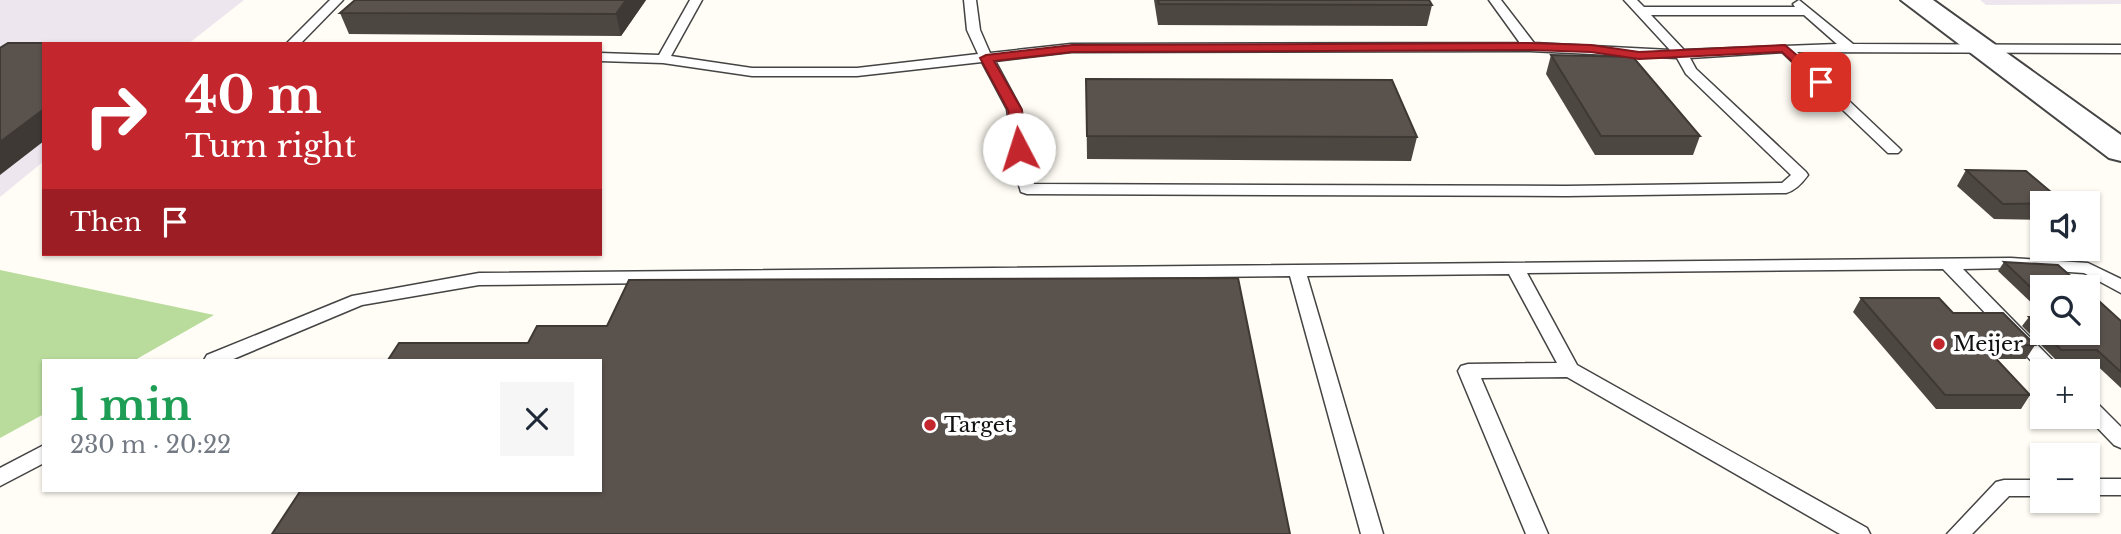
<!DOCTYPE html>
<meta charset="utf-8">
<style>
:root{--surface:#fff;--page:#f6f6f7;--text:#1f2937;--muted:#747a83}
body{margin:0;font-family:"Libre Baskerville",serif;background:var(--page);color:var(--text);height:100vh;display:flex;flex-direction:column;font-size:26px;white-space:nowrap}
*{box-sizing:border-box;margin:0}
p{font-size:23px;color:var(--muted)}
.icon{flex:none;width:38px;height:38px;fill:none;stroke:currentColor;stroke-width:2;stroke-linecap:round;stroke-linejoin:round}
.map{position:relative;flex:1;overflow:hidden}
.sheet{position:absolute;left:42px;top:359px;width:560px;height:133px;display:flex;flex-direction:column;background:var(--surface);border-radius:0px;box-shadow:0 2px 5px #0004}
.sheet>*{flex:none}
.banner{position:absolute;left:42px;top:42px;width:560px;height:214px;border-radius:0px;box-shadow:0 2px 5px #0004;background:#c4262e;color:#fff;overflow:hidden}
.buttons{position:absolute;left:2030px;top:191px;display:grid;gap:14px}
.buttons a{display:grid;place-items:center;width:70px;height:70px;border-radius:0px;background:var(--surface);box-shadow:0 2px 5px #0004;font-size:35px}
.pin{position:absolute;display:grid;place-items:center;width:60px;height:60px;color:#fff;margin:-30px;border-radius:14px;box-shadow:0 4px 10px #0006}
.me{position:absolute;width:77px;margin:-38px;rotate:355deg;stroke-linejoin:round;filter:drop-shadow(0 0 5px #0008)}
.turn{display:flex;align-items:center;gap:24px;height:147px;padding:0 28px;font-size:32px}
.turn .icon{width:91px;height:91px;stroke-width:2.5}
.turn b{display:block;font-size:49px;line-height:60px}
.then{display:flex;align-items:center;height:66px;padding:0 28px;background:#0003;gap:14px;font-size:26px}
.round{display:grid;place-items:center;flex:none;width:74px;height:74px;border-radius:0px;background:var(--page)}
.headline{display:flex;align-items:center;justify-content:space-between;height:119px;padding:0 28px}
h1{font-size:42px;font-weight:800;line-height:52px;color:#1e9e55}
.map>svg:first-child{display:block}
.industrial{fill:#eee6ef}
.forest{fill:#b9dc9c}
.lines{fill:none;stroke-linecap:round;stroke-linejoin:round}
.service-casing{stroke:#444;stroke-width:3}
.tertiary-casing{stroke:#444;stroke-width:4}
.service{fill:#fff;fill-rule:evenodd}
.tertiary{fill:#fff;fill-rule:evenodd}
.wall{fill:#4d4742}
.shaded-wall{fill:#3f3936}
.building{fill:#5a524d;stroke:#3f3936;stroke-width:2}
.route{fill:#c4262e;stroke:#7f191e;stroke-width:2}
.poi-dot{fill:#c4262e;stroke:#fff;stroke-width:2.5}
.labels{text-anchor:middle;stroke-width:7;stroke-linejoin:round;paint-order:stroke}
.poi-label{font-size:21px;fill:#111;stroke:#fff;text-anchor:start}
</style>
<div class="map">
<svg width="2121" height="534" viewBox="0 0 2121 534">
<rect width="100%" height="100%" fill="#fffdf5"/>
<g class="industrial">
<polygon points="0,0 244,0 188,44 44,44 44,161 0,197"/>
<polygon points="1980,0 2121,0 2121,4 1986,5"/>
</g>
<polygon class="forest" points="0,270 214,315 135,360 44,360 44,414 0,438"/>
<g class="lines">
<defs>
<g id="service">
<polygon points="330,0 343,0 300,44 286,44"/>
<path d="M690 0H702L671 56 752 68H857L978 54 967 30 964 0H976L980 30 990 53 1071 44 1520 43 1489 0H1501L1534 43 1670 50 1624 0H1637L1644 7H1795L1793 4 1799 0 1853 44 2121 45V53L1797 52 1898 147 1901 150 1898 153H1888L1782 52 1690 58 1696 69 1806 172 1808 175C1803 182 1795 191 1786 193L1566 196 1027 194 1021 192 1017 179 1007 109 982 62 857 76H752L663 63 600 61V53L659 55ZM1651 15H1804L1837 44 1684 50ZM1530 51 1677 58 1686 74 1791 175 1782 183 1566 186 1034 184 1021 109 995 61 1071 52Z"/>
<polygon points="2011,258 2088,263 2121,279 2121,293 2084,273 2011,268 1963,269 2063,371 2042,372 1943,269 1527,273 1577,365 1867,528 1870,534 1840,534 1567,377 1481,378 1548,534 1526,534 1458,371 1461,366 1468,364 1557,363 1509,274 1307,276 1383,534 1361,534 1290,276 479,285 362,305 231,360 204,360 207,355 352,296 479,273"/>
<polygon points="2088,399 2095,401 2121,427 2121,448 2114,445 2086,416"/>
<polygon points="44,445 44,463 0,486 0,468"/>
<rect x="2088" y="479" width="33" height="16"/>
<polygon points="2004,480 2042,480 2042,496 2009,496 1972,534 1947,534 1996,482"/>
</g>
<polygon id="tertiary" points="1901,0 1933,0 2121,135 2121,161 2109,158"/>
</defs>
<use href="#service" class="service-casing"/>
<use href="#tertiary" class="tertiary-casing"/>
<use href="#service" class="service"/>
<use href="#tertiary" class="tertiary"/>
</g>
<g class="wall">
<polygon points="355,0 646,0 621,36 349,34 340,13"/>
<polygon points="1154,0 1429,0 1432,5 1427,26 1158,25"/>
<polygon points="1551,55 1700,136 1693,155 1595,155 1546,74"/>
<polygon points="1086,79 1417,137 1411,161 1087,159"/>
<polygon points="1966,170 2042,203 2042,220 1994,219 1957,186"/>
<polygon points="2004,262 2042,287 2042,313 1998,271"/>
<polygon points="1861,298 1953,313 2035,345 2026,359 1997,359 2030,395 2021,409 1936,409 1853,312"/>
<polygon points="2029,317 2042,317 2042,332 2088,332 2121,321 2121,388 2090,359 2055,359 2022,326"/>
</g>
<g class="shaded-wall">
<polygon points="626,0 646,0 621,36 616,14"/>
<polygon points="44,109 44,141 0,175 0,142"/>
</g>
<g class="building">
<polygon points="355,0 626,0 616,14 340,13"/>
<polygon points="1158,0 1429,0 1432,5 1159,4"/>
<polygon points="8,43 139,43 137,44 44,44 44,109 0,142 0,48"/>
<polygon points="1551,55 1633,57 1700,136 1601,136"/>
<polygon points="1086,79 1392,80 1417,137 1087,136"/>
<polygon points="1966,170 2026,171 2064,203 2003,204"/>
<polygon points="2004,262 2058,265 2083,287 2042,287 2042,298"/>
<polygon points="1238,278 1290,534 272,534 301,490 600,490 600,360 388,360 399,343 528,343 537,326 607,326 629,280"/>
<polygon points="2088,291 2121,321 2121,372 2097,350 2061,350 2044,332 2088,332"/>
<polygon points="1861,298 1939,298 1953,313 2003,313 2035,345 1984,346 2030,395 1945,395"/>
<polygon points="2029,317 2042,317 2042,331"/>
</g>
<polygon class="route" points="1530,43 1591,45 1639,52 1785,45 1828,82 1817,85 1782,52 1639,59 1591,52 1530,50 1072,52 994,61 1022,110 1026,149 1019,153 1012,149 1008,110 980,58 986,55 1072,45"/>
<g class="poi-dot">
<circle cx="1939" cy="344" r="7"/>
<circle cx="930" cy="425" r="7"/>
</g>
<g class="labels">
<g class="poi-label">
<text x="1953" y="351">Meijer</text>
<text x="944" y="432">Target</text>
</g>
</g>
</svg>
<div class="buttons">
<a><svg class="icon" aria-label="sound" viewBox="0 0 24 24"><path d="M4 9h4l5-4v14l-5-4H4zM17 9q2 3 0 6"/></svg></a>
<a><svg class="icon" aria-label="search" viewBox="0 0 24 24"><circle cx="10" cy="10" r="6"/><path d="M15 15l6 6"/></svg></a>
<a>+</a>
<a>−</a>
</div>
<div class="pin" style="left:1821px;top:82px;background:#d93025"><svg class="icon" aria-label="arrive" viewBox="0 0 24 24"><path d="M6 21V4h12l-3 4 3 4H6"/></svg></div>
<svg class="me" style="left:1019px;top:149px" viewBox="-20 -20 40 40"><circle r="19" fill="#fff"/><path d="M0-13L10 11 0 6-10 11z" fill="#c4262e"/></svg>
<div class="banner">
<div class="turn"><svg class="icon" aria-label="right" viewBox="0 0 24 24"><path d="M7 20v-9h11M14 6l5 5-5 5"/></svg><div><b>40 m</b>Turn right</div></div>
<div class="then">Then<svg class="icon" aria-label="arrive" viewBox="0 0 24 24"><path d="M6 21V4h12l-3 4 3 4H6"/></svg></div>
</div>
<section class="sheet">
<div class="headline"><div><h1>1 min</h1><p>230 m · 20:22</p></div><a class="round"><svg class="icon" aria-label="close" viewBox="0 0 24 24"><path d="M6 6l12 12M18 6L6 18"/></svg></a></div>
</section>
</div>
